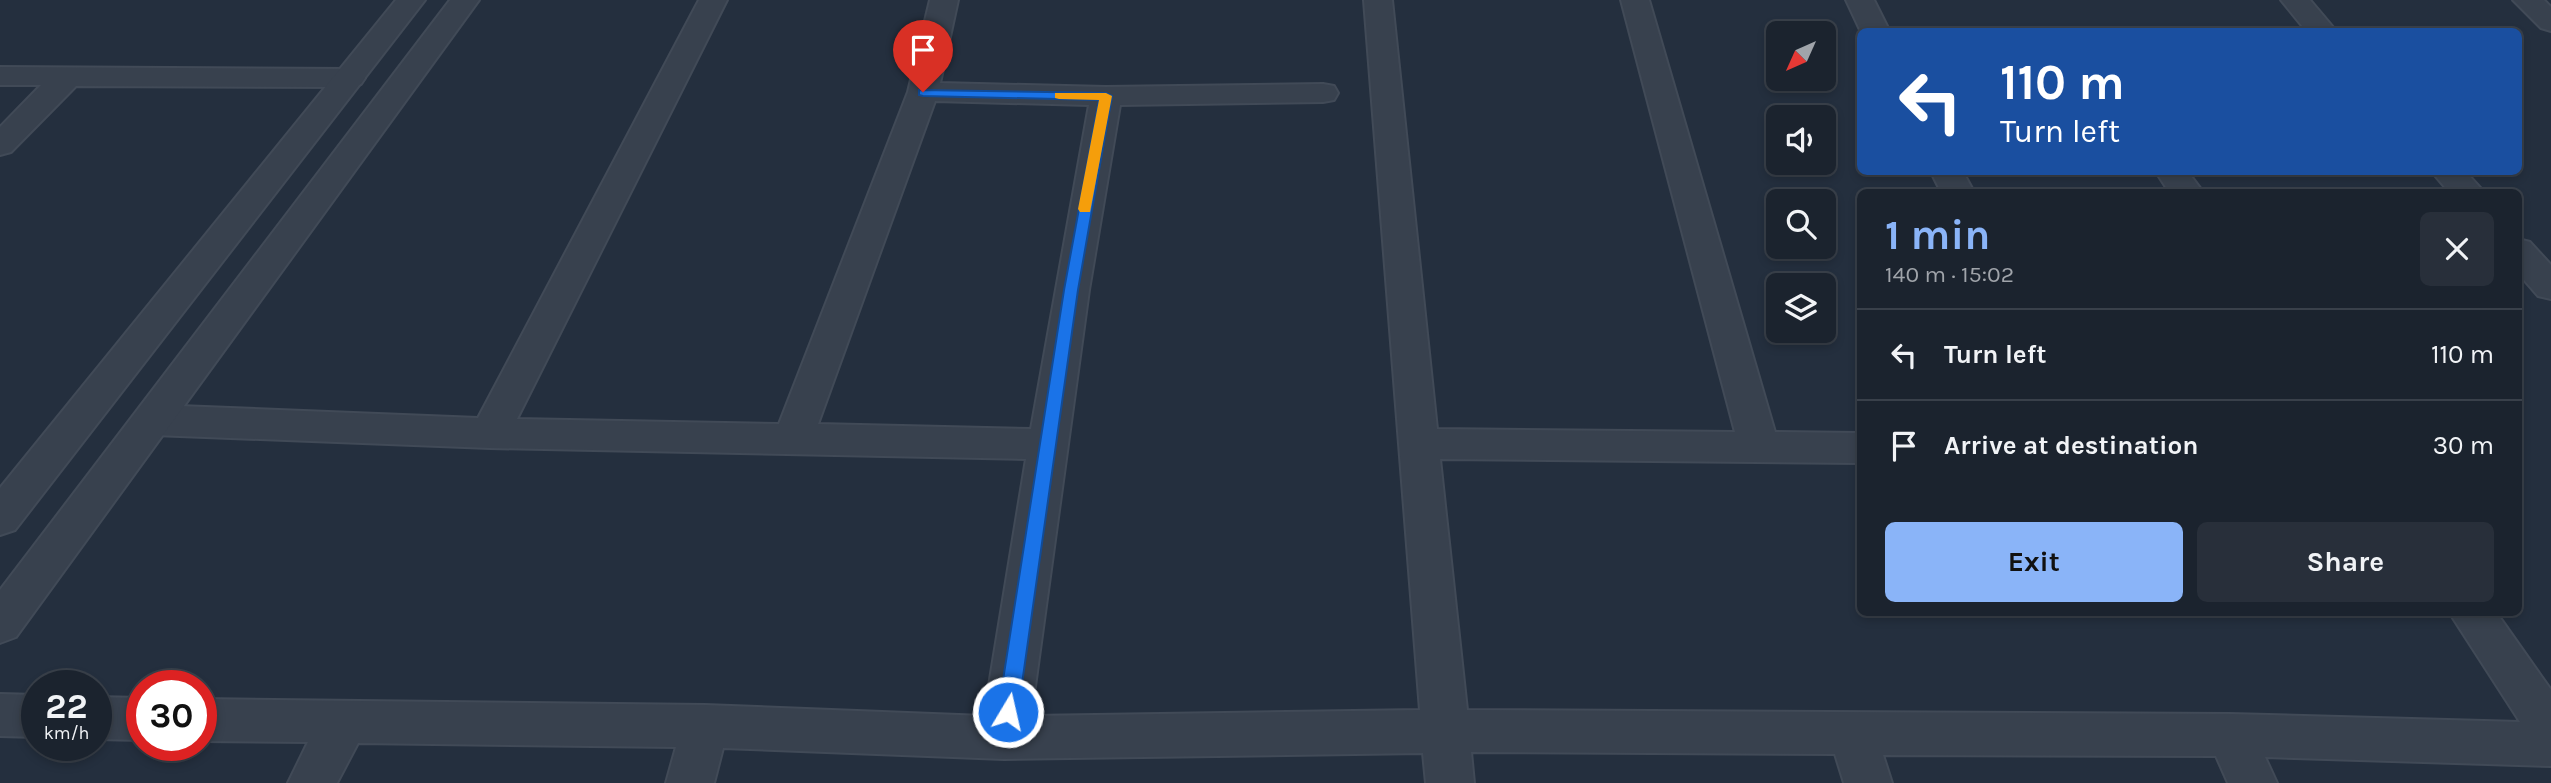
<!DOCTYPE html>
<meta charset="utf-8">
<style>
:root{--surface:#1b232e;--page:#282f3a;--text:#f1f3f6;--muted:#a0a4aa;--line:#39404a;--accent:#8ab4f8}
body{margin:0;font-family:Karla,sans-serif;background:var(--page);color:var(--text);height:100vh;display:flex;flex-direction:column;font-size:26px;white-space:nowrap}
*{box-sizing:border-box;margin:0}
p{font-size:23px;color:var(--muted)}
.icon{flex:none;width:38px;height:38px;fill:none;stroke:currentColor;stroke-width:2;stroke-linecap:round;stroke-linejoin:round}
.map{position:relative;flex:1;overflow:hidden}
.side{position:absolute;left:1857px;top:189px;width:665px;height:427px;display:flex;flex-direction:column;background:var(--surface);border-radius:10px;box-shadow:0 4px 10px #0003,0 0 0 2px var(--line)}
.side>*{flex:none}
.hud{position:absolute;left:1857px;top:28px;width:665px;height:147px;border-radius:10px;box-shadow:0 4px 10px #0003,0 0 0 2px var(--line);background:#1a4fa0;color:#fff;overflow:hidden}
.needle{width:46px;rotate:225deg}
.fabs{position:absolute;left:1766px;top:21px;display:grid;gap:14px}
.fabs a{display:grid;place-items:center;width:70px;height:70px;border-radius:10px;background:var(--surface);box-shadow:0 4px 10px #0003,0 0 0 2px var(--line);font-size:35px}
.speed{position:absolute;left:21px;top:670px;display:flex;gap:14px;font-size:35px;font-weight:700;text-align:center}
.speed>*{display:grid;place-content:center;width:91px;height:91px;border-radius:50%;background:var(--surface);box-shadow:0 4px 10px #0003,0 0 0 2px var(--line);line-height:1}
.speed small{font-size:18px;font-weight:400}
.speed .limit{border:10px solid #d22;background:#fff;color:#111}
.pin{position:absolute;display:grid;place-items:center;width:60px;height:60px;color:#fff;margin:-72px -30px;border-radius:50% 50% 50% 0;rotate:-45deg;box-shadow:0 0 7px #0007}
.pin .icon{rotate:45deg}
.me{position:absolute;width:77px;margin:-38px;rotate:9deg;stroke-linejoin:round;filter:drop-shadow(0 0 5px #0008)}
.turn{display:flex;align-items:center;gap:24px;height:147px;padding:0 28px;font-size:32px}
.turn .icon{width:91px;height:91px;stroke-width:2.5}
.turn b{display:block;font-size:49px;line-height:60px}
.round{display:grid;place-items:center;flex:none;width:74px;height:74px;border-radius:10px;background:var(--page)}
.summary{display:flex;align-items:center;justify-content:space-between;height:119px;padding:0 28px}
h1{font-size:42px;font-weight:700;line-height:52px;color:var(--accent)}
.primary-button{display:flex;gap:14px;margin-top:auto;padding:14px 28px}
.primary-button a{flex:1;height:80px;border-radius:10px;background:var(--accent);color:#111;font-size:28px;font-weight:700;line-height:80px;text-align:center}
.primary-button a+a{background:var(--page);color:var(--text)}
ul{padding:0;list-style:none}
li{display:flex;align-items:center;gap:21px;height:91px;padding:0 28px;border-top:2px solid var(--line)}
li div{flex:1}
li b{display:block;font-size:26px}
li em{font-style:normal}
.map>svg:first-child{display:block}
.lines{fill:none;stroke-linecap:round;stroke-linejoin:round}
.minor-casing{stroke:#414a57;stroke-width:4}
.tertiary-casing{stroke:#414a57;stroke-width:4}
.minor{fill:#38414e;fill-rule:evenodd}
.tertiary{fill:#38414e;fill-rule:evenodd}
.route{fill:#1a73e8;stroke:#114b97;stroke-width:2}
.slow{fill:#f59e0b}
</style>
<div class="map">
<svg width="2551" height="783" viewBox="0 0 2551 783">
<rect width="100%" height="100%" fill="#242f3e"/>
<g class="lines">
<defs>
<g id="minor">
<path d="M699 0H727L517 419 779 424 908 92 930 0H958L940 83 1106 87 1323 84 1334 86 1338 93 1334 100 1323 102 1120 105 1089 290 1031 716 1420 710 1364 0H1392L1437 429 1735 432 1621 0H1649L1775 432 1860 433V463L1440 459 1467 710 2230 714 2520 722 2449 612H2496L2551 690V766L2265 757 2277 783H2228L2216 756 1883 755 1892 783H1844L1835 754 1471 752 1474 783H1426L1423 753 1004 759 723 748 714 783H666L676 747 358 743 337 783H288L308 742 201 741V699L705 705 984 716 1026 459 490 448 154 435 140 430 134 420 140 410 154 405 478 418ZM935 101 1089 105 1031 429 818 424Z"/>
<polygon points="1846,0 1874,0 1890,32 1861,32"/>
<polygon points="2281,0 2310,0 2337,32 2307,32"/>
<polygon points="2513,0 2544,0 2551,7 2551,31 2541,28"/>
<polygon points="0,67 350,69 361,72 365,78 361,84 350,87 76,86 11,152 0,155 0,127 41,85 0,85"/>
<polygon points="1931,172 1963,172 1974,192 1941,192"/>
<polygon points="2156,172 2188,172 2203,192 2169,192"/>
<polygon points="2432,172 2466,172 2484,192 2449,192"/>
<polygon points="2518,239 2530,242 2551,265 2551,299 2538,296 2518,273"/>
<polygon points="0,694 37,695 37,737 0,736"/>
<polygon points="96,697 142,698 142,740 96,739"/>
</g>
<g id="tertiary">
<polygon points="396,0 425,0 15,530 0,535 0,488"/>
<polygon points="450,0 479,0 16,637 0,643 0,590"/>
</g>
</defs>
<use href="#minor" class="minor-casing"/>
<use href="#tertiary" class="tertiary-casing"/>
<use href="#minor" class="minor"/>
<use href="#tertiary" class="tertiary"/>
</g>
<polygon class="route" points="919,90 1106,93 1112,96 1078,290 1018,712 1015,718 1008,720 1001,718 998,712 1064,290 1099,100 923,96 919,95"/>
<polygon class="slow" points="1055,93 1106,93 1112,96 1090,212 1080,212 1078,209 1099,100 1059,99 1055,98"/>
</svg>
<div class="fabs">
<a><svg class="needle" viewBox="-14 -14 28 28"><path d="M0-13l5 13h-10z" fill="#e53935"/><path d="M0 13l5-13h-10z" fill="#a0a4aa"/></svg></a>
<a><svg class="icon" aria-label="sound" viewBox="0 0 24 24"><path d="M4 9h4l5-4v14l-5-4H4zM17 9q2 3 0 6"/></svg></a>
<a><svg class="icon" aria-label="search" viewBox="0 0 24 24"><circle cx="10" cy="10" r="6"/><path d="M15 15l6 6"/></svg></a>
<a><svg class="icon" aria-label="layers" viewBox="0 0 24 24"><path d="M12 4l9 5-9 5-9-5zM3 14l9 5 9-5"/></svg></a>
</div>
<div class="speed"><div>22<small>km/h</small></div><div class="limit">30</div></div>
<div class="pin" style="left:923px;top:92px;background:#d93025"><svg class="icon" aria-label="arrive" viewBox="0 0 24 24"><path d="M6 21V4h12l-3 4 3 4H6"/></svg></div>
<svg class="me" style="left:1008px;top:712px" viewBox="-20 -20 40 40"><circle r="17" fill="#1a73e8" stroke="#fff" stroke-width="3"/><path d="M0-11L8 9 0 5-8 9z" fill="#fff"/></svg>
<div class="hud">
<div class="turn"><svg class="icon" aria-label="left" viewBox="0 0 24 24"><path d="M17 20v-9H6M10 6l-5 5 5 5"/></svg><div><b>110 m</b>Turn left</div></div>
</div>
<section class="side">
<div class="summary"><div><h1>1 min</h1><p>140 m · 15:02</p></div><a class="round"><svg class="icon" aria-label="close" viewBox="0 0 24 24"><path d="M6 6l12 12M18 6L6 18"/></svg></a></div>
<ul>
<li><svg class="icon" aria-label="left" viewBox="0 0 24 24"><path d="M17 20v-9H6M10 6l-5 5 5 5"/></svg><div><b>Turn left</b></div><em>110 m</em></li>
<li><svg class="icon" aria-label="arrive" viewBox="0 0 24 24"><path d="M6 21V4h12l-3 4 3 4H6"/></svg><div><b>Arrive at destination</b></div><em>30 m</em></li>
</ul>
<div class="primary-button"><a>Exit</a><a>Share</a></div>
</section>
</div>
